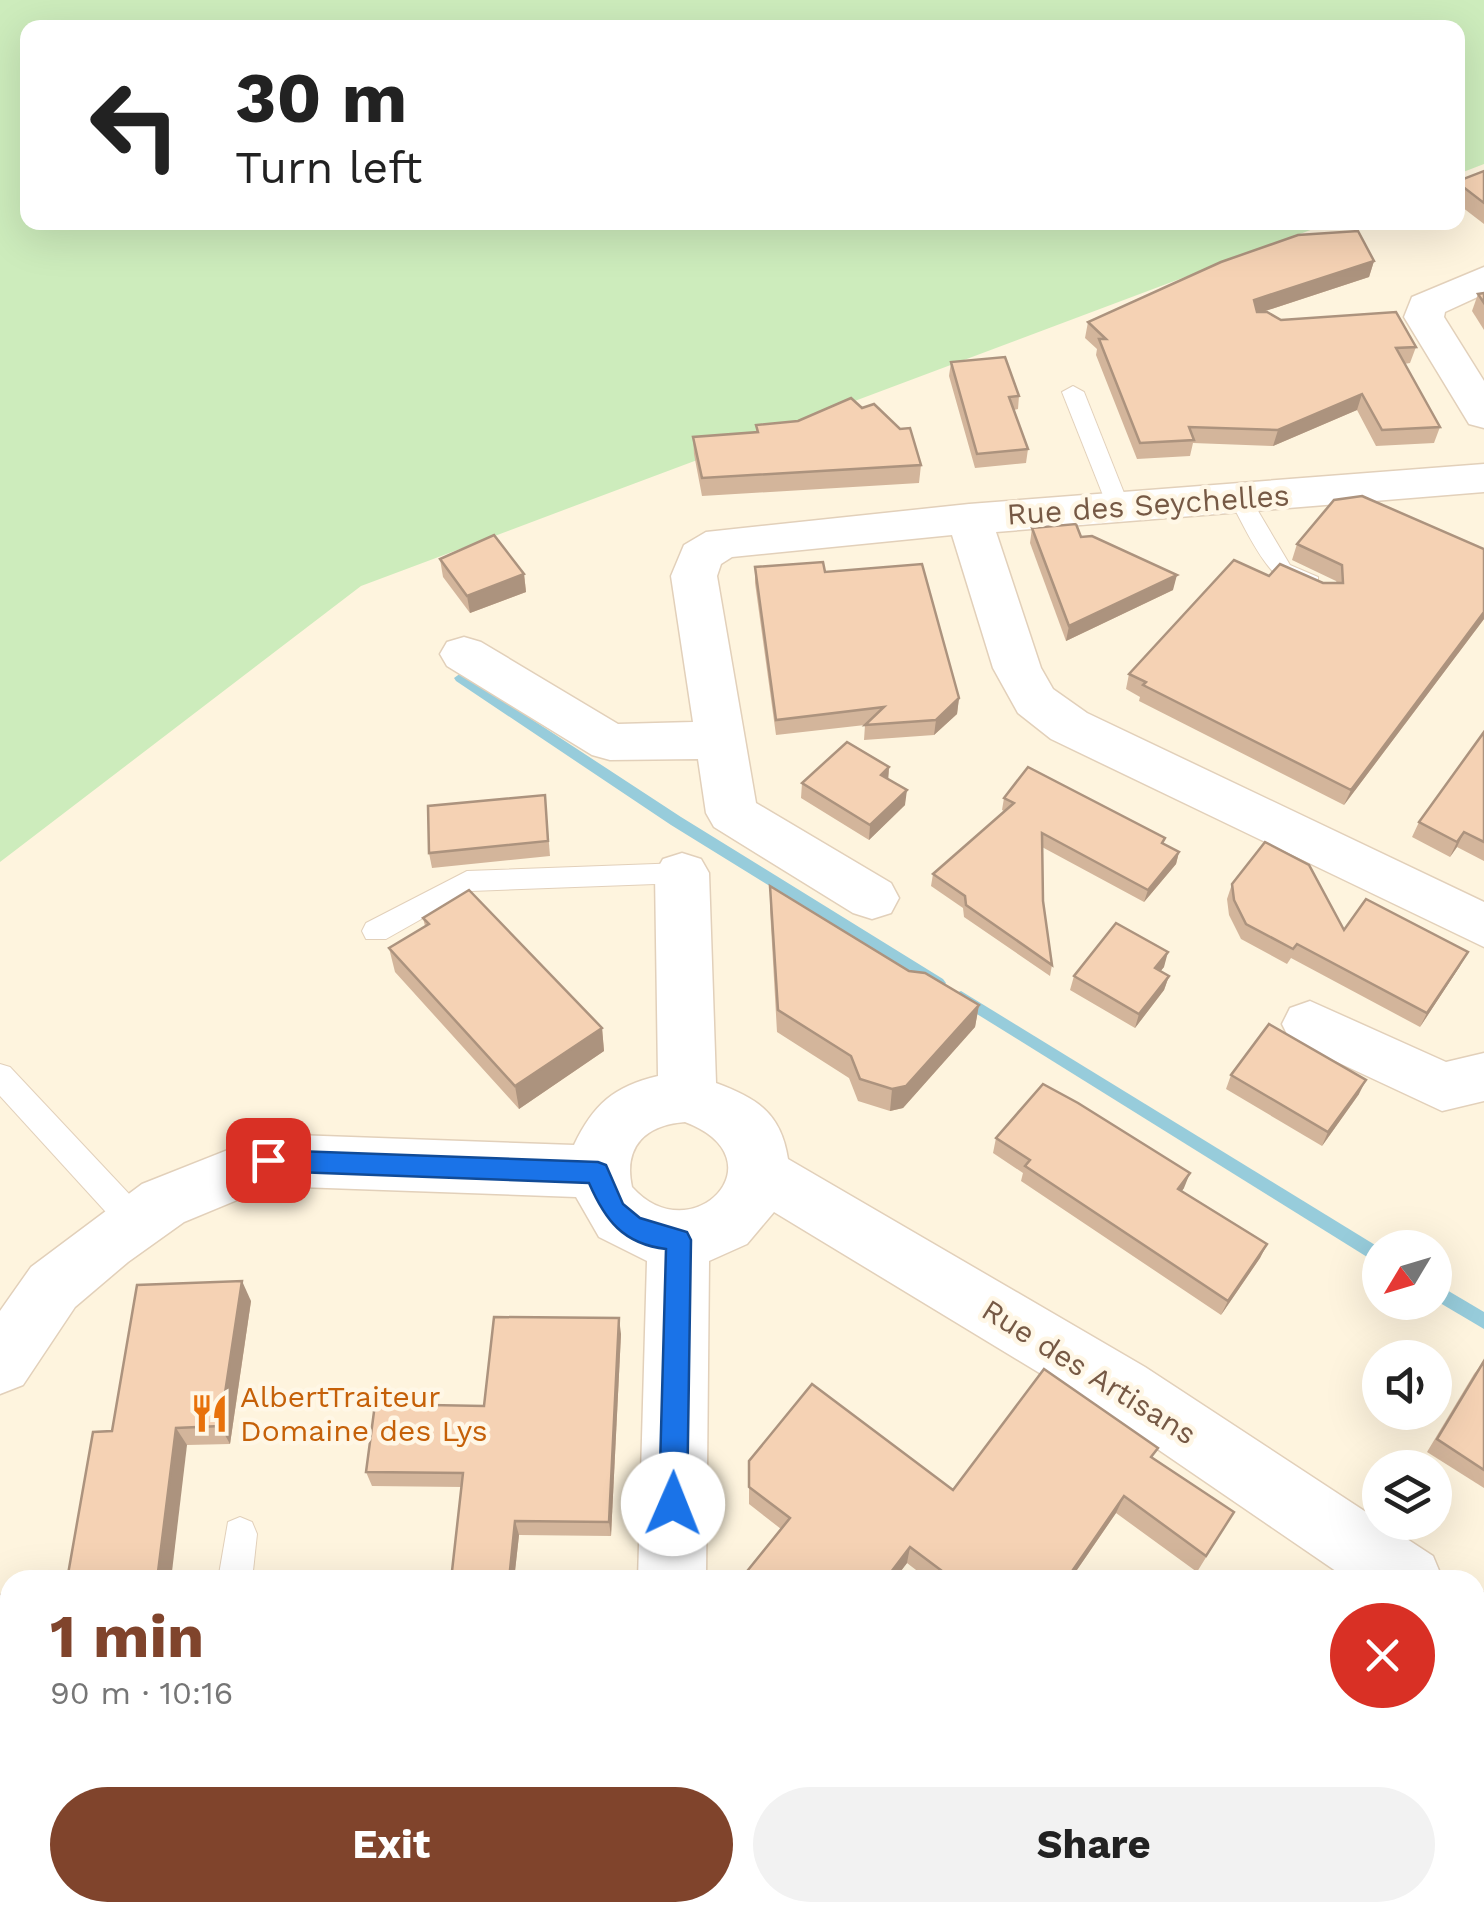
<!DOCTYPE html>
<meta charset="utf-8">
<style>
:root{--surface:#fff;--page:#f2f2f2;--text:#222;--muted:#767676;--accent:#80442c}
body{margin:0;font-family:"Work Sans",sans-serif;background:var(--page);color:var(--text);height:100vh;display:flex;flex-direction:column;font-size:38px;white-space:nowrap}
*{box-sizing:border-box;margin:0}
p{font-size:32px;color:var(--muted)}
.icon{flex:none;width:55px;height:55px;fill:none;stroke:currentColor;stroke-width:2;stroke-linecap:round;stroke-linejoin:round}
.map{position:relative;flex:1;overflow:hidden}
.panel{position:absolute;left:0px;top:1570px;width:1485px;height:352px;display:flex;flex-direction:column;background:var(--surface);border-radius:30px 30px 0 0;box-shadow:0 10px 40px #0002}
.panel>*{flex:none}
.top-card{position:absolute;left:20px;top:20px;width:1445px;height:210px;border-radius:20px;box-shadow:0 10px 40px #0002;background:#fff;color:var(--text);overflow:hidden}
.needle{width:65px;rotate:232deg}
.fabs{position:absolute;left:1362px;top:1230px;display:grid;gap:20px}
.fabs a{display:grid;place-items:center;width:90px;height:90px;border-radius:50%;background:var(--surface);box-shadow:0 10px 40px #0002;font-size:50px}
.pin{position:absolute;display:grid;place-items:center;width:85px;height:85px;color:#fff;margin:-42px;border-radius:20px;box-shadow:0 5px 15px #0006}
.me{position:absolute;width:110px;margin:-55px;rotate:1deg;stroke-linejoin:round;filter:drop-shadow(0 0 8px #0008)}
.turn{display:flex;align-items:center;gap:35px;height:210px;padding:0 50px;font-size:45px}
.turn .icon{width:130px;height:130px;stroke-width:2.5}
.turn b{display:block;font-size:70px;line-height:85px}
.round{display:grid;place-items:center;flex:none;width:105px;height:105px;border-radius:52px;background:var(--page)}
.head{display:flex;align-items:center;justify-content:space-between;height:170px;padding:0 50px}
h1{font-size:60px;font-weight:700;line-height:75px;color:var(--accent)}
.cta{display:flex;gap:20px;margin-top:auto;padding:20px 50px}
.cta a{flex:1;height:115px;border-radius:60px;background:var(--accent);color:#fff;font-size:40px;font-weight:700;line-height:115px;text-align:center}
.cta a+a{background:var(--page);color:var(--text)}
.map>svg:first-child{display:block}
.green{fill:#cdecbc}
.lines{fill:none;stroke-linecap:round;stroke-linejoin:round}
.stream{fill:#97ccdb;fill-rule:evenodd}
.service-casing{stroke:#e2d0ba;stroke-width:2}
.minor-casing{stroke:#e2d0ba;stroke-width:3}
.service{fill:#fff;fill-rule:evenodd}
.minor{fill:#fff;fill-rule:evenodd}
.wall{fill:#d3b59b}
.shaded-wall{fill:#ac937e}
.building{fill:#f5d2b4;stroke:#ac937e;stroke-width:2.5}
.route{fill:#1a73e8;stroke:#114b97;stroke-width:2.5}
.labels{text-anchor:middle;stroke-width:9;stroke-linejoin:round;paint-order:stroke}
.street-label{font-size:30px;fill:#765945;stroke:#fff7e6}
.food-label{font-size:30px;fill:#c56008;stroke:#fff7e6;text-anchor:start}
</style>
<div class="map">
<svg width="1484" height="1921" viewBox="0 0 1484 1921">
<rect width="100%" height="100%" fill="#fef4de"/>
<polygon class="green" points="0,0 1484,0 1484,164 1458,174 1458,28 28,28 28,222 1329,223 361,586 0,862"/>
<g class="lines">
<g class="stream">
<polygon points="461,673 681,817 943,979 946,983 943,987 933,987 671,825 456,681 454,678"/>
<polygon points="961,991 1380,1248 1380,1265 956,1001 953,997 956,993"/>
<polygon points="1435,1283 1484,1312 1484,1329 1435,1300"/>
</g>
<defs>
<g id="service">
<polygon points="1073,386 1084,392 1130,508 1127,513 1119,515 1108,508 1062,392"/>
<path d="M1240 492 1248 494 1290 565 1318 577V589C1273 601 1247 529 1229 499Z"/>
<polygon points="682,863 695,873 682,883 471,891 386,939 366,939 362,931 366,923 467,871"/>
<polygon points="0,1064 10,1067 147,1213 151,1223 147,1233 136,1236 125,1233 0,1096"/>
<polygon points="240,1517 252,1522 257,1534 252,1580 218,1580 228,1522"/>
</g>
<g id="minor">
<polygon points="1484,267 1484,294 1445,312 1444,317 1484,381 1484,428 1469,424 1404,317 1412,297"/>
<polygon points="1484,464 1484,492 996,532 1041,668 1053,689 1087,713 1484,902 1484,947 1051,739 1018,713 993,668 952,535 732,557 721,564 717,576 756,803 891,883 899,898 891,913 872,919 853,913 714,827 706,813 698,759 610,760 592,755 447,666 440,654 447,642 464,637 481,642 618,724 693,722 671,576 684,545 706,532 969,504"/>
<path d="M682 853 701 859 709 873 716 1083C756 1098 781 1112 788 1159L1145 1367 1433 1556 1443 1580H1349L1099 1409 774 1212 747 1244 709 1261 706 1580H638L647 1261 599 1237 576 1197 271 1186 184 1222 128 1262 75 1307 23 1385 0 1394V1311L31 1267 142 1184 268 1134 574 1145C593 1105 614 1086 658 1076L655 873 663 859ZM685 1122C783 1159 692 1254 632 1187 623 1146 646 1125 685 1122Z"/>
<polygon points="1310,1001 1446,1062 1484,1053 1484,1101 1442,1111 1290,1040 1282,1024 1290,1008"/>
<polygon points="1475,1589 1484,1593 1484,1665 1475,1661"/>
<polygon points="0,1595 10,1599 10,1685 0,1681"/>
</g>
</defs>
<use href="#service" class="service-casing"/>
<use href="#minor" class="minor-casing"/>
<use href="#service" class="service"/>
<use href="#minor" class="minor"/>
</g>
<g class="wall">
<polygon points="1484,171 1484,224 1458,204 1458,181"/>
<polygon points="1374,261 1369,277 1262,312 1281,320 1416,347 1410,363 1404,364 1440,427 1434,443 1376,446 1357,410 1273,446 1193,443 1190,456 1137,459 1096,355 1097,349 1085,338 1088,322"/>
<polygon points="1484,293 1484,330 1472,311 1478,294"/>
<polygon points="951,362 1019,396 1018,409 1014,410 1028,449 1026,463 975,468 949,376"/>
<polygon points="798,421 921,465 919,483 702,496 694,454 693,437 756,433 756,425"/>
<polygon points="1032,528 1173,590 1066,641 1030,543"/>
<polygon points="1297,544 1484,549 1484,619 1344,805 1139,701 1140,697 1126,689 1129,674 1269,576 1323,583 1337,583 1336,581 1292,560"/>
<polygon points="440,559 524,574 526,592 470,613 443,577"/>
<polygon points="755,567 825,572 959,698 957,714 934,735 864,740 865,725 776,735 755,583"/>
<polygon points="1484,732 1484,861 1457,847 1450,857 1412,837 1419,822"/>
<polygon points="889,767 888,779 905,805 869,840 801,798 802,783"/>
<polygon points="545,795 550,856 432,868 429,853"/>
<polygon points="1004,798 1164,844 1179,852 1176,864 1144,902 1042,847 1043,901 1052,965 1050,976 964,917 963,908 931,886 933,874 1004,811 1002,810"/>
<polygon points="1232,884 1344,930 1460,966 1420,1027 1291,958 1287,964 1241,939 1229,915 1227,899"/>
<polygon points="770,886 909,971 979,1005 975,1027 903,1108 890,1111 858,1101 849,1078 777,1032 770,909"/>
<polygon points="423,918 602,1028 604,1051 519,1109 395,972 389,948 425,926"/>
<polygon points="1164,967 1160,971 1169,976 1164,990 1135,1028 1070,990 1074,976"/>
<polygon points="1231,1075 1359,1094 1322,1146 1226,1089"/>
<polygon points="996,1138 1184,1188 1181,1192 1267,1244 1260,1258 1221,1315 1021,1181 1023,1173 993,1153"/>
<polygon points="251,1301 230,1444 187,1445 112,1431"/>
<polygon points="621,1334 611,1536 519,1535 514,1580 451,1580 462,1487 372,1486 366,1472 484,1406"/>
<polygon points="1484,1361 1484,1488 1427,1452 1474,1374"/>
<polygon points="1153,1458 1234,1512 1197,1572 1116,1513 1070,1580 929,1580 907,1563 894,1580 748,1580 748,1570 781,1529 749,1504 749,1461 953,1490"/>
<polygon points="762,1912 843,1912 837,1921 771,1921"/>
<polygon points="1143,1912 1282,1912 1277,1921 1154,1921"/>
<polygon points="1374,1912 1395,1912 1406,1921 1370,1921"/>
</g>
<g class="shaded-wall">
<polygon points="1374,261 1369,277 1250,316 1254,300"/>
<polygon points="1362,394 1357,410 1273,446 1278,430"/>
<polygon points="524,574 526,592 470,613 467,596"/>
<polygon points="1177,575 1173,590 1066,641 1069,626"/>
<polygon points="1484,612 1484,619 1344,805 1351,790"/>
<polygon points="959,698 957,714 934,735 936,720"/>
<polygon points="889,767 888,782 881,775"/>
<polygon points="907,790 905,805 869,840 870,825"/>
<polygon points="1464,832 1457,847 1450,857 1457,842"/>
<polygon points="1179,852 1176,864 1144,902 1148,890"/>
<polygon points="1168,952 1164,967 1151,983 1155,968"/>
<polygon points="1468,952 1460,966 1420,1027 1427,1013"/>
<polygon points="1169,976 1164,990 1135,1028 1139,1014"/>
<polygon points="979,1005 975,1027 903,1108 890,1111 892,1089"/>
<polygon points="602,1028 604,1051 519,1109 515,1086"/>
<polygon points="1366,1080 1359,1094 1322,1146 1328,1132"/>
<polygon points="1190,1173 1184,1188 1172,1204 1178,1189"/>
<polygon points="1267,1244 1260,1258 1221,1315 1228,1301"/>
<polygon points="242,1281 251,1301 230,1444 220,1426"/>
<polygon points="619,1318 621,1334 611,1536 609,1522"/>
<polygon points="176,1428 187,1445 171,1580 157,1580"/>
<polygon points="1124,1496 1116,1513 1070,1580 1066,1580"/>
<polygon points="515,1521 519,1535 514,1580 509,1580"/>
<polygon points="910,1547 907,1563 894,1580 885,1580"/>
</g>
<g class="building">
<polygon points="1484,171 1484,203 1458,183 1458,181"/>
<polygon points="1358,231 1374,261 1254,300 1257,312 1267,312 1281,320 1396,312 1416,347 1396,348 1440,427 1382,430 1362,394 1278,430 1189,427 1194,440 1140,443 1099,339 1106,339 1088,322 1221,262 1298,235"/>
<polygon points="1484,293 1484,303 1478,294"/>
<polygon points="1005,357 1019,396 1009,397 1028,449 977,454 951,362"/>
<polygon points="851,398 862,408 874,404 900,429 910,428 921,465 702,478 693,437 758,432 756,425 798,421"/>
<polygon points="1362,496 1484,549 1484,612 1351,790 1143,685 1146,682 1129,674 1234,560 1269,576 1280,564 1323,583 1343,583 1342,565 1297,544 1334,500"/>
<polygon points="1076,524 1081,537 1092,536 1177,575 1069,626 1032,528"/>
<polygon points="494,535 524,574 467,596 440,559"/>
<polygon points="823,562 825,572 922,564 959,698 936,720 865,725 884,707 776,720 755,567"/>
<polygon points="1484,732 1484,842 1464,832 1457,842 1419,822"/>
<polygon points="847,742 889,767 881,775 907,790 870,825 802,783"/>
<polygon points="1028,767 1165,838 1162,843 1179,852 1148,890 1042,833 1043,901 1052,965 966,905 965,896 933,874 1014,803 1004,798"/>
<polygon points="545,795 548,841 429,853 428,806"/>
<polygon points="1265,842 1309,865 1344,930 1366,899 1468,952 1427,1013 1297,944 1293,949 1246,924 1234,900 1232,884"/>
<polygon points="770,886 909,971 925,973 979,1005 906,1086 892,1089 860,1079 851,1056 778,1010"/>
<polygon points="469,890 602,1028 515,1086 389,948 429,924 423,918"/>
<polygon points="1116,923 1168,952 1155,968 1169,976 1139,1014 1074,976"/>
<polygon points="1269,1024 1366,1080 1328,1132 1231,1075"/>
<polygon points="1043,1084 1078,1103 1190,1173 1178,1189 1267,1244 1228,1301 1025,1166 1030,1160 996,1138"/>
<polygon points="242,1281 220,1426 176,1428 157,1580 67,1580 93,1432 112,1431 137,1285"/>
<polygon points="494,1317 619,1318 609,1522 515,1521 509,1580 451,1580 463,1473 366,1472 375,1404 484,1406"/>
<polygon points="1484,1361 1484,1470 1437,1439"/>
<polygon points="1044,1369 1158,1448 1151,1457 1234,1512 1206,1556 1124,1496 1066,1580 954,1580 910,1547 885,1580 760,1580 748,1570 790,1518 749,1487 749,1461 812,1384 953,1490"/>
<polygon points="769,1912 840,1912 834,1921 779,1921"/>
<polygon points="1167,1912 1282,1912 1277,1921 1177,1921"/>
<polygon points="1381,1912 1395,1912 1406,1921 1376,1921"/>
</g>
<path class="route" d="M268 1150 598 1162 606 1165 623 1204 640 1218 687 1232 691 1240 687 1504 683 1514 673 1518 663 1514 659 1504 666 1249C623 1244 605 1220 589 1183L268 1171 256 1160Z"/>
<defs>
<symbol id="restaurant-bare" viewBox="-9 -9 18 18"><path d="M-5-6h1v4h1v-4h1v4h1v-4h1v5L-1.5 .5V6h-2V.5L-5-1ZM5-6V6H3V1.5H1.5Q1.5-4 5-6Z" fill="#e8710a" stroke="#fff7e6" stroke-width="2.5" paint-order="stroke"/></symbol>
</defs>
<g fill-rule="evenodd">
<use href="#restaurant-bare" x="182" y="1386" width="55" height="55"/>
</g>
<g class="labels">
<g class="street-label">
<text transform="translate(1148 505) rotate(-4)" y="10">Rue des Seychelles</text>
<text transform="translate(1089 1372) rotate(32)" y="10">Rue des Artisans</text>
</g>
<g class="food-label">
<text x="240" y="1407">AlbertTraiteur<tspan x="240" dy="34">Domaine des Lys</tspan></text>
</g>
</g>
</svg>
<div class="fabs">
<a><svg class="needle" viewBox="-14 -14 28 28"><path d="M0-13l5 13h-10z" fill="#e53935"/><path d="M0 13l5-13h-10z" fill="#767676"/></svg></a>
<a><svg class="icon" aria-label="sound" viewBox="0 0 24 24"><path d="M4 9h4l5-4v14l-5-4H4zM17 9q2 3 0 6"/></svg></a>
<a><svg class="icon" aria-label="layers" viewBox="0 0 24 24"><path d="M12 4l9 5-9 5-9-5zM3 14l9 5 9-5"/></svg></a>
</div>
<div class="pin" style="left:268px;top:1160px;background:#d93025"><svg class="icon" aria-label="arrive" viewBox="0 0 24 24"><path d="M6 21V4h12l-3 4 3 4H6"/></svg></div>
<svg class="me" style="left:673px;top:1504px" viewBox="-20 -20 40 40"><circle r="19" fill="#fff"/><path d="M0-13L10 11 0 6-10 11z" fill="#1a73e8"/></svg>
<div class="top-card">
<div class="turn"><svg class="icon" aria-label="left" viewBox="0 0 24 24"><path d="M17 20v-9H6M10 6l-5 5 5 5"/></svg><div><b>30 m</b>Turn left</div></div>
</div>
<section class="panel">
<div class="head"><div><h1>1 min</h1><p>90 m · 10:16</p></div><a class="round" style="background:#d93025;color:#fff"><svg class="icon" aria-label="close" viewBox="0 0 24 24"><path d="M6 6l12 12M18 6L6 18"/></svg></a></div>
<div class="cta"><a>Exit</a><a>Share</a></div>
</section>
</div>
